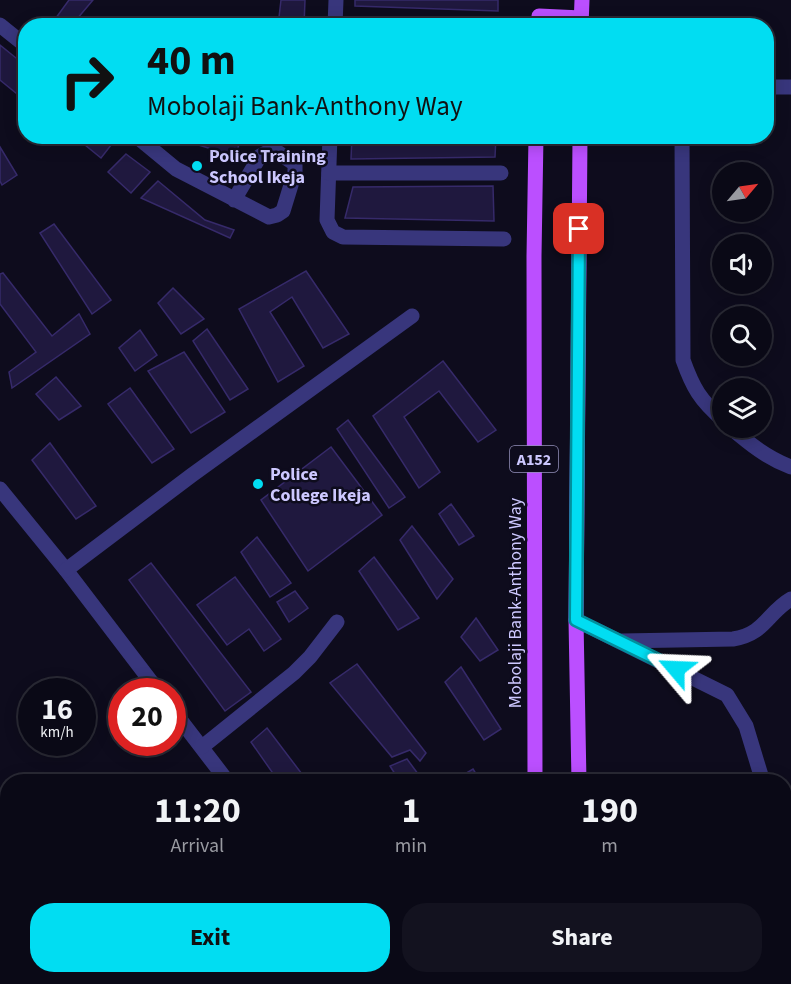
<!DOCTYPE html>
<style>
:root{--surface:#0a0916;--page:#13121f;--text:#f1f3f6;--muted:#999aa1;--line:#2a2a35;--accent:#01ddf2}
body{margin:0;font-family:"Source Sans 3",sans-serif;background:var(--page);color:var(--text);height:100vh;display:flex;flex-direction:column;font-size:22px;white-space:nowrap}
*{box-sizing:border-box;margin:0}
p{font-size:20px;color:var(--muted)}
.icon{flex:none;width:33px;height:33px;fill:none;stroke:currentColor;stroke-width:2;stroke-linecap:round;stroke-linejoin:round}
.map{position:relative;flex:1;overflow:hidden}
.drawer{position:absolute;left:0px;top:774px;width:792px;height:210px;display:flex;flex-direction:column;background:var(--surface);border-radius:24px 24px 0 0;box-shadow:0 3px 15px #0003,0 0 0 2px var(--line)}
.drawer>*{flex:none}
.guide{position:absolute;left:18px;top:18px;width:756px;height:126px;border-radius:24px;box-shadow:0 3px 15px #0003,0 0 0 2px var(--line);background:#01ddf2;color:#111;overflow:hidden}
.needle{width:39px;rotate:61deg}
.fabs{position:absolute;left:712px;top:162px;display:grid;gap:12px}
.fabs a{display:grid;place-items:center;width:60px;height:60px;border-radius:50%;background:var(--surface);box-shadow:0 3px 15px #0003,0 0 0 2px var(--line);font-size:30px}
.speed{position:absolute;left:18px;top:678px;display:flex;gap:12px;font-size:30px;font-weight:700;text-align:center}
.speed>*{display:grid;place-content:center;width:78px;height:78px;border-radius:50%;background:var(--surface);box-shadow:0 3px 15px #0003,0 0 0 2px var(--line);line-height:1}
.speed small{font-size:15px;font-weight:400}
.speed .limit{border:9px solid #d22;background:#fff;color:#111}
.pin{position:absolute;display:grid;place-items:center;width:51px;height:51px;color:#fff;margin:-26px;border-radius:12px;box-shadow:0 3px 9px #0006}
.me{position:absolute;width:66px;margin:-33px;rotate:296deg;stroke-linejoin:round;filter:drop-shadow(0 0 4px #0008)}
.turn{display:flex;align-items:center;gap:21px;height:126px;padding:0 30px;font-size:27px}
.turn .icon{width:78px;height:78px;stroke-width:2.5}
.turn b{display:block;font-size:42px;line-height:51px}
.eta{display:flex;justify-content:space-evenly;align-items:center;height:102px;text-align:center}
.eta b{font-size:36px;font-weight:700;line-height:42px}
.primary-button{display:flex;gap:12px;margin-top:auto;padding:12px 30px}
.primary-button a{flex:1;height:69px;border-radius:24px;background:var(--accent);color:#111;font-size:24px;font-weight:700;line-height:69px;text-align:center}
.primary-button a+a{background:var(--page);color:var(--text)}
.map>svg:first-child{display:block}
.building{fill:#1f183e;stroke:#362a6a;stroke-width:1.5}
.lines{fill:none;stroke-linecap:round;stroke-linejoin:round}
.minor{stroke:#38367c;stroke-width:15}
.major{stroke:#bb4fff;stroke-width:15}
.route-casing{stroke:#01909d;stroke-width:15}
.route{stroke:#01ddf2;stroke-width:10}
.poi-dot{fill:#01ddf2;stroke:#0e0c1d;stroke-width:2}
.labels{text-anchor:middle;stroke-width:5;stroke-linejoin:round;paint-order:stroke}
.shield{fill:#0e0c1d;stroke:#9490bb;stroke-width:1.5}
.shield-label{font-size:16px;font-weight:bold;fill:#cdc8ff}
.poi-label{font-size:18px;font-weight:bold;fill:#cdc8ff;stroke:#0e0c1d;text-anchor:start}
.street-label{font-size:18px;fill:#cdc8ff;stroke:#0e0c1d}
</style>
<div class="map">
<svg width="791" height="984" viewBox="0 0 791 984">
<rect width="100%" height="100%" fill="#0e0c1d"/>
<g class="building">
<polygon points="69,0 93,0 71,26 50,26"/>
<polygon points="281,0 305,0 304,26 278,26"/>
<polygon points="355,0 498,0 498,11 355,6"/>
<polygon points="0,45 26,66 26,93 22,98 0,80"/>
<polygon points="74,136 111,136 115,140 101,158"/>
<polygon points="197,136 242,136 235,156 195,144"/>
<polygon points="352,136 496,136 495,157 351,159"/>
<polygon points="0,147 17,175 2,185 0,181"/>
<polygon points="126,154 150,172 131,193 108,172"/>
<polygon points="158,181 205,220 234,230 230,238 141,198"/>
<polygon points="493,186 494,221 345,218 353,187"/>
<polygon points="54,224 111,300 92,314 40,233"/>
<polygon points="306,271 349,334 323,348 292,297 270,312 304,366 278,382 239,309"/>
<polygon points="3,273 52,336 79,314 90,334 12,388 9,372 36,352 0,304 0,274"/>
<polygon points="173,288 204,319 181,334 158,303"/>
<polygon points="207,329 248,389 230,400 193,341"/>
<polygon points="140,330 157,355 135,371 119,348"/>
<polygon points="184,352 225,412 191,433 148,371"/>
<polygon points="443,361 496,430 478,442 439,391 404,417 440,472 419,488 373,416"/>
<polygon points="56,377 81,406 59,420 36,394"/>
<polygon points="130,388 174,449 152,463 108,404"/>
<polygon points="348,420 405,497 389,508 337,429"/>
<polygon points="50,443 96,506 76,519 32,460"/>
<polygon points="331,447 382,515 308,571 261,500"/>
<polygon points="451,504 474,536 459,545 439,514"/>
<polygon points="412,526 453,579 437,599 400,540"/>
<polygon points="257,537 291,583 270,597 241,552"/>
<polygon points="374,557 419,618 398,630 359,571"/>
<polygon points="151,563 251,692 225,711 129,580"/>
<polygon points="235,577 281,639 264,651 249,629 227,645 197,605"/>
<polygon points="295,591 308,608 289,622 277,602"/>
<polygon points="476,618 498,650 480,661 461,637"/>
<polygon points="357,664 426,753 420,761 410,750 392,757 330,683"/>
<polygon points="461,667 501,729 484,740 445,682"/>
<polygon points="267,728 308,782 279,782 251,742"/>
<polygon points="407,759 424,782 400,782 390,766"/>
<polygon points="473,769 481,782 461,782 458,778"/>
</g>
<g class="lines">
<g class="minor">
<polyline points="0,25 26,46"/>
<polyline points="335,25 352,26"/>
<polyline points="335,26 336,0"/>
<polyline points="766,87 791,87"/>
<polyline points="136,136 176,169 269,217 277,215 283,211 295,172 295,164 273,149 260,156 234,200"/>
<polyline points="330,136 327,220 333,232 343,237 504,239"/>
<path d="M682 136 683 360C693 388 700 400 723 420"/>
<polyline points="329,173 501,173"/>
<path d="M731 428C750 444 767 458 791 467"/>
<polyline points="0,489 66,570 159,692"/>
<polyline points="66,570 192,475 412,316"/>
<polyline points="576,620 727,695 746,726 763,782"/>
<path d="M622 641 733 639C765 634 767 613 791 599"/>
<polyline points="172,709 228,782"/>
<polyline points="202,747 294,673 310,657 337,622"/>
<polyline points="784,851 791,872"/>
<polyline points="384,976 390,984"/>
</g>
<g class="major">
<polyline points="539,16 581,18"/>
<polyline points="581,26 582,0"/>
<polyline points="535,782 534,256 536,136"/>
<polyline points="579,782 576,620 580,136"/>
<polyline points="545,976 546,984"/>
<polyline points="591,976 592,984"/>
</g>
</g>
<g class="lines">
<defs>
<polyline id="route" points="579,229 576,620 676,669"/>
</defs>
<use href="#route" class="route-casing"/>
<use href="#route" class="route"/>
</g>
<g class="poi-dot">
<circle cx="197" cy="166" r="6"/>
<circle cx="258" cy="484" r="6"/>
</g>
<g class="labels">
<rect class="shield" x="510" y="446" width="48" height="26" rx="4.5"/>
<g class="shield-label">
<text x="534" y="465">A152</text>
</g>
<g class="poi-label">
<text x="209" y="162">Police Training<tspan x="209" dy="21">School Ikeja</tspan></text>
<text x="270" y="480">Police<tspan x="270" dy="21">College Ikeja</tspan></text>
</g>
<g class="street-label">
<text transform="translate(515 603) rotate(-90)" y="6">Mobolaji Bank-Anthony Way</text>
</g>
</g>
</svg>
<div class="fabs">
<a><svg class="needle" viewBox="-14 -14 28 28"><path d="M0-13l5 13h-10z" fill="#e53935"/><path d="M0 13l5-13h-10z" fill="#999aa1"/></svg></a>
<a><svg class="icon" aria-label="sound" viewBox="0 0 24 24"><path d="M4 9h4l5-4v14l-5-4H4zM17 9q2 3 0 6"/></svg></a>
<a><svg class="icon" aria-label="search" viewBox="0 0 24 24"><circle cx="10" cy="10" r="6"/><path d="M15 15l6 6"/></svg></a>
<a><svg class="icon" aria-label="layers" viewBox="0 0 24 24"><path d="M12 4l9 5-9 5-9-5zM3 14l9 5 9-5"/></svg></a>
</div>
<div class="speed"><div>16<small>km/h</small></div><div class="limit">20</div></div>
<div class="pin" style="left:579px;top:229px;background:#d93025"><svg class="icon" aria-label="arrive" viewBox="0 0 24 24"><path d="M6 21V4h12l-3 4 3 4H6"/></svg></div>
<svg class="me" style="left:676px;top:669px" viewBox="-20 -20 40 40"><path d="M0-17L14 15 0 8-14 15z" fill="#01ddf2" stroke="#fff" stroke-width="4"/></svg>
<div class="guide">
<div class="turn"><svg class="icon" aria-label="right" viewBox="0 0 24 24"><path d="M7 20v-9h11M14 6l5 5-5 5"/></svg><div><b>40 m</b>Mobolaji Bank-Anthony Way</div></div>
</div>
<section class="drawer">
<div class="eta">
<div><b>11:20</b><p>Arrival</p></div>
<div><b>1</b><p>min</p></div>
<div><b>190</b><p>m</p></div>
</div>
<div class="primary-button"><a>Exit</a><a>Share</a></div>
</section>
</div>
